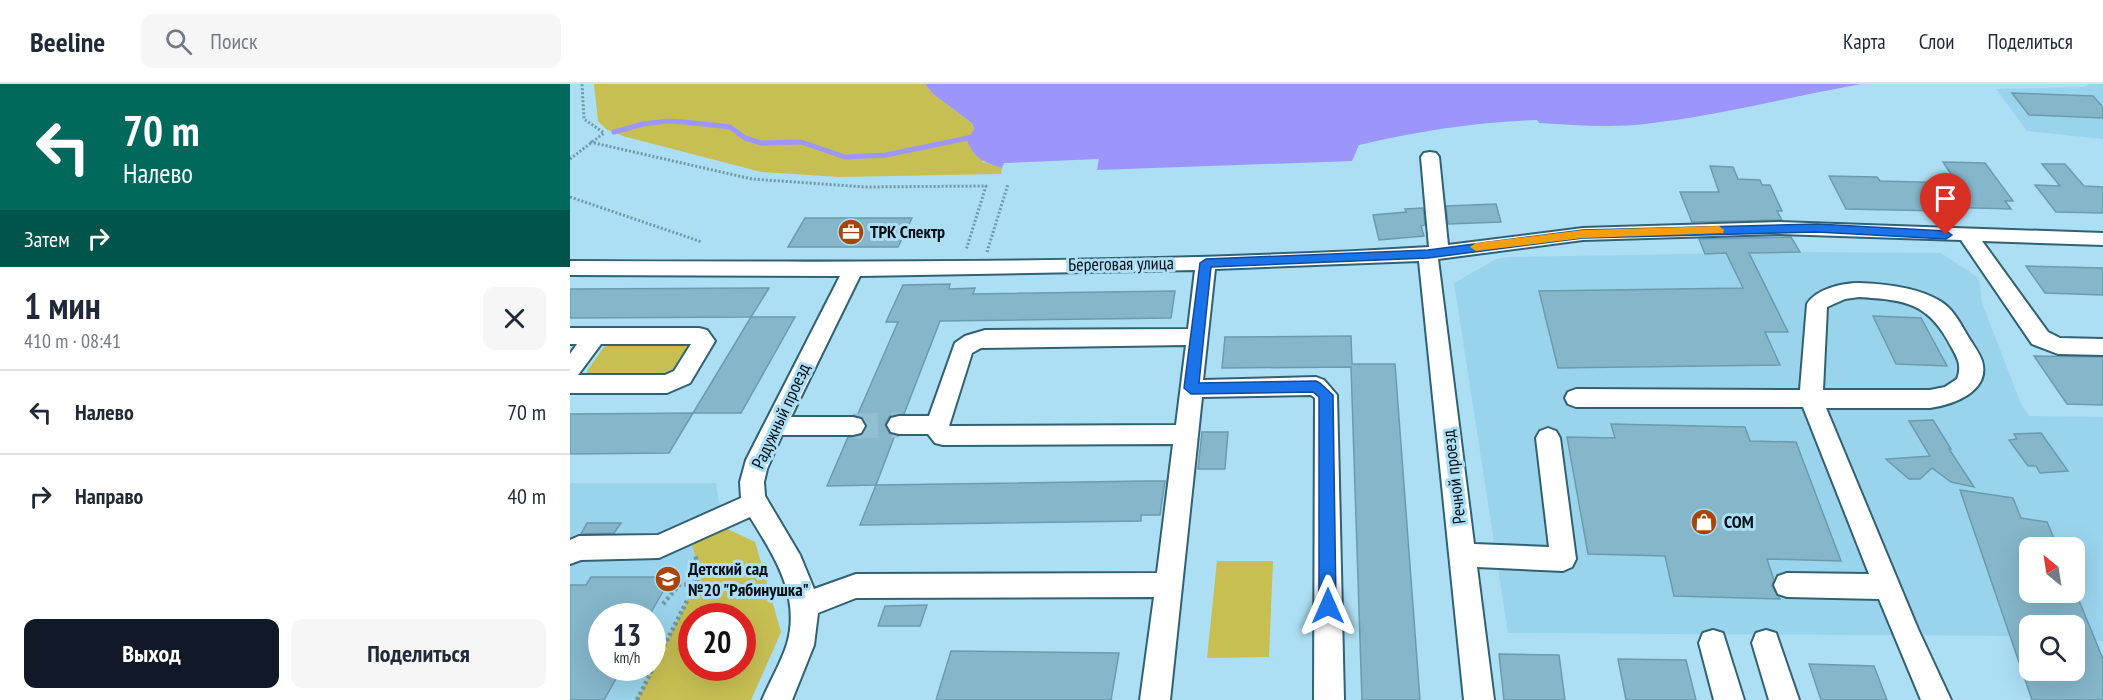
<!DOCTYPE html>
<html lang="ru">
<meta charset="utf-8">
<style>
:root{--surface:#fff;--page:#f6f6f7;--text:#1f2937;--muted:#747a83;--line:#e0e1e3;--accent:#111827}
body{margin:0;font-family:"PT Sans Narrow",sans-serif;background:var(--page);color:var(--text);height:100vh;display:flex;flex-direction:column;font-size:22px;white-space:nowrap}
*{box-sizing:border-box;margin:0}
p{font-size:20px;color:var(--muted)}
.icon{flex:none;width:33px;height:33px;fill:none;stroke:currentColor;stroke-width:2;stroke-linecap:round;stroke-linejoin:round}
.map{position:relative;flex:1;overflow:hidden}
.details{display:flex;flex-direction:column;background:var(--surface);width:570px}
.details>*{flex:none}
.banner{background:#00695c;color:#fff;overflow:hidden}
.needle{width:39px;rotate:330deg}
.fabs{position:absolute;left:1449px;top:453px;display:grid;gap:12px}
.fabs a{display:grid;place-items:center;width:66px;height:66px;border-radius:12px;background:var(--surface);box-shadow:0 6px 24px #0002;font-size:30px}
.speed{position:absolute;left:18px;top:519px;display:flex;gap:12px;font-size:30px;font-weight:700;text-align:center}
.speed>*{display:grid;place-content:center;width:78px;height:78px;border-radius:50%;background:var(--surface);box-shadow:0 6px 24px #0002;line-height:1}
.speed small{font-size:15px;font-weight:400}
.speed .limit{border:9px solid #d22;background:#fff;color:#111}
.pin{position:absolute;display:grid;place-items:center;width:51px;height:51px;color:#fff;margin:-62px -26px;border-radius:50% 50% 50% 0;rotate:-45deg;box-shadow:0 0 6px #0007}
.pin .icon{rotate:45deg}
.me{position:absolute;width:66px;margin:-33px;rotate:0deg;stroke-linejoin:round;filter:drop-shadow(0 0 4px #0008)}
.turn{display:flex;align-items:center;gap:21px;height:126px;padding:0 24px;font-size:27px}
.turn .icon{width:78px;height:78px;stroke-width:2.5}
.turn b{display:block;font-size:42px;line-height:51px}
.then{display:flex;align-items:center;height:57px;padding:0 24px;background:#0003;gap:12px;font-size:22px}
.round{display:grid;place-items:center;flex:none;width:63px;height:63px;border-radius:12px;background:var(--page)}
.overview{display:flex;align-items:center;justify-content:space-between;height:102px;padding:0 24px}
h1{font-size:36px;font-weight:600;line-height:45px}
.cta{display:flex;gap:12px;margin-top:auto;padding:12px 24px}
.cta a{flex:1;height:69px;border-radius:12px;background:var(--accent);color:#fff;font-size:24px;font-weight:600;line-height:69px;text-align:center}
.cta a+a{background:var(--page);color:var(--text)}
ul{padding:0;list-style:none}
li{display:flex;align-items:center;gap:18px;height:84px;padding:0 24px;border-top:2px solid var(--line)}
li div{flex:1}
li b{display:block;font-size:22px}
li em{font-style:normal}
header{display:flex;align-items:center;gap:36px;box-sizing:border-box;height:84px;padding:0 30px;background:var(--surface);border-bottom:2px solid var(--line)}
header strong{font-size:28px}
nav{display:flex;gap:33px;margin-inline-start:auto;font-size:21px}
.search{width:420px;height:54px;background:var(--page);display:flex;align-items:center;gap:15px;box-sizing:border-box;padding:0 21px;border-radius:12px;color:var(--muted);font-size:22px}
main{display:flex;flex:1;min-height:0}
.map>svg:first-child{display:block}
.built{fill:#9ad4ec;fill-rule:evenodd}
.green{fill:#c8bf53;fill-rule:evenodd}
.water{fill:#9b95fc}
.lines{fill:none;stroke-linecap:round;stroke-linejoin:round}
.stream{stroke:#9b95fc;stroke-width:5}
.building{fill:#85b6ca;stroke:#6b9bae;stroke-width:1.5;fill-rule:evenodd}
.minor-tunnel{stroke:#92c0d2;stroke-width:25;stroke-dasharray:25 13;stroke-linecap:butt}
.minor-casing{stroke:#316172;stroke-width:4}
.path-far1{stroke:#7198a7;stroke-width:3;stroke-dasharray:2 2;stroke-linecap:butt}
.path{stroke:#7198a7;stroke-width:4.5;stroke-dasharray:3 3;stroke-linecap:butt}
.minor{fill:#fff;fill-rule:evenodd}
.route{fill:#1a73e8;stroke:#114b97;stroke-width:1.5}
.slow{fill:#f59e0b}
.labels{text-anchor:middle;stroke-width:6;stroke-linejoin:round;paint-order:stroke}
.poi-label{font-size:18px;font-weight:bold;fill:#000e15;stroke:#acdff3;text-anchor:start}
.street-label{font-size:18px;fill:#000e15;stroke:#acdff3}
</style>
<header>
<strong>Beeline</strong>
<div class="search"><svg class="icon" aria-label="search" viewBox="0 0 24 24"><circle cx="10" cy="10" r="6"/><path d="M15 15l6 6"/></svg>Поиск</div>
<nav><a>Карта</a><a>Слои</a><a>Поделиться</a></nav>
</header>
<main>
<section class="details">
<div class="banner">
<div class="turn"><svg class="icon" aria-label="left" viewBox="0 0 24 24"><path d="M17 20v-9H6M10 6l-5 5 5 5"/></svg><div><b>70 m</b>Налево</div></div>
<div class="then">Затем<svg class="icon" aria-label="right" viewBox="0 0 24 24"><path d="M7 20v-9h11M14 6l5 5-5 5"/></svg></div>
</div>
<div class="overview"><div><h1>1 мин</h1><p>410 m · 08:41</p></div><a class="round"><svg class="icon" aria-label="close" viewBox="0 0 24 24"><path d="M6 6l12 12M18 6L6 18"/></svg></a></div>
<ul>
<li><svg class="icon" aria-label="left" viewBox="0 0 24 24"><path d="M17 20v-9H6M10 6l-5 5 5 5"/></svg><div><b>Налево</b></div><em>70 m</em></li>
<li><svg class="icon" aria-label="right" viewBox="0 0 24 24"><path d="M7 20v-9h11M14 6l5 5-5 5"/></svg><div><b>Направо</b></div><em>40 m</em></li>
</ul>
<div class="cta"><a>Выход</a><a>Поделиться</a></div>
</section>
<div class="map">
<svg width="1533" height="616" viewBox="0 0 1533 616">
<rect width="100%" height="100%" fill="#acdff3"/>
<g class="built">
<polygon points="1520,0 1533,0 1533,55 1457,47 1426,5 1513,3"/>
<path d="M1230 168 1371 169 1409 194 1412 219 1451 320 1459 332 1533 333V557H1526L1533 575V616H1462L1440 552 938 549 884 199 926 175 938 173ZM1460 464H1504V508H1460ZM1460 542H1504V586H1460Z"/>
<path d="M0 399H146L153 443 185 458 211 548 181 616H0ZM32 532H82V584H32ZM122 532H172V584H122Z"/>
</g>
<g class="green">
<polygon points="24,0 355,0 363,10 402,39 413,78 432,84 431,90 269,93 191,88 53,52 36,45 28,37"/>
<polygon points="119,257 122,262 106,286 96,292 19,293 17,287 34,263 45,258"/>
<path d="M153 443 185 458 211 548 181 616H67L130 491 121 456ZM122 532H172V584H122Z"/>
<polygon points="647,477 703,477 699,573 637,574"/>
</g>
<path class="water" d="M355 0H1291C1219 13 1148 32 1075 40 1040 44 1004 41 969 39L967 36C906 38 848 47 789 61L782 77 527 86 529 75 434 79 432 84C415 79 403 74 397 56L404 45 402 39 363 10Z"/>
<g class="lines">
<polyline class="stream" points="44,48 73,40 98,37 115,38 160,43 175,54 191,59 231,58 275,73 316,71 403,53"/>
</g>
<g class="building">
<polygon points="1442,9 1523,12 1533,23 1533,34 1459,31"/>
<polygon points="1373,78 1415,79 1443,117 1435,117 1441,125 1369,123 1371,127 1276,125 1259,92 1307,93 1310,97 1387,99"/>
<polygon points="1472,80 1495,80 1514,102 1533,103 1533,129 1486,128 1465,101 1490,102"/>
<polygon points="1140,82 1163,83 1168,95 1190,96 1192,101 1200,101 1212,127 1207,127 1212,136 1122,138 1110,108 1149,108"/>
<polygon points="926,120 931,138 878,140 876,122"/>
<polygon points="853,124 855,141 851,142 854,152 809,156 803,131 836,128 835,125"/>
<polygon points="235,134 342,134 328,163 218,163"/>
<polygon points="1221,153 1230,168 1179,169 1218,248 1195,248 1210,281 988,284 969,207 1173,204 1156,169 1135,170 1129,155"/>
<polygon points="1456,182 1533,184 1533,211 1475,209"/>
<polygon points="380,200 379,205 405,204 403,210 605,207 601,234 370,237 334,330 320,332 315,340 319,349 325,351 306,401 257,402 278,353 292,351 297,343 293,334 287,332 328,238 316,238 333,201"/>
<polygon points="199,204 181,233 0,234 0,205"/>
<polygon points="1303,232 1351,234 1377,282 1326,280"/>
<polygon points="181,233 225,233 171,329 123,329"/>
<polygon points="781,252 782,280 825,280 850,616 792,616 781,283 652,284 655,253"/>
<polygon points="1464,272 1533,273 1533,321 1497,320"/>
<polygon points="123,329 99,369 0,370 0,330"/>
<polygon points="1363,336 1381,365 1379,365 1404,403 1381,398 1362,384 1350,395 1339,395 1316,375 1360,372 1339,337"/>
<polygon points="1041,340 1175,343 1180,357 1226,358 1271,477 1197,475 1204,496 1202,502 1210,515 1104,512 1095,472 1018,470 997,353 1045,354"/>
<polygon points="632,348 658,348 655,385 628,385"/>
<polygon points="1471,349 1498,387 1470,389 1466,382 1458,382 1439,356 1447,355 1444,350"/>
<polygon points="577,397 595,397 590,431 571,431 571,437 290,441 306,401"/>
<path d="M1390 406 1443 414 1451 434 1477 438 1488 464H1460V508L1505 507 1533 575V616H1462ZM1460 542H1504V586H1460Z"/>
<polygon points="17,439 51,439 44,449 11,450"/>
<polygon points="21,493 101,493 79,532 32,532 32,584 52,584 34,616 0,616 0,501 16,501"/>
<polygon points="357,521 350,542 308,542 315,522"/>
<polygon points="381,567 549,569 541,616 366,616"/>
<polygon points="929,570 989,571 995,616 934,616"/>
<polygon points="1048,575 1116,576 1126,616 1056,616"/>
<polygon points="1239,580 1304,582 1317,616 1251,616"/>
</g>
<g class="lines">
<polyline class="minor-tunnel" points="283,342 329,341"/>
<defs>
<g id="minor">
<path d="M860 68 866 69 869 73 878 161 1013 144 1209 138 1533 149V161L1412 157 1478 248 1490 254 1533 255V271L1488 270 1462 260 1391 156 1209 150 1013 156 868 175 904 460 979 463 966 354 970 347 978 344 986 347 990 354 1006 475 1002 483 993 487 907 483 924 616H894L849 177 645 185 633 296 746 293 754 296 767 311 774 616H744L745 314 741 311 632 313 600 616H570L584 513 286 514 248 529 244 561 222 616H192C200 597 211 579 217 560 231 512 204 472 180 433L89 474 11 476 0 480V456L9 452 88 451 171 414 170 398 176 376 270 192 0 191V177C286 178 573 180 859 163L851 73 854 69ZM625 186 618 245 415 246 395 252 385 259 359 332H329L321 334 317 341 321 348 329 350H358L365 359 373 361 603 360 587 489 286 490 244 505 230 471 195 412 194 398 197 385 212 351H283L291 349 295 342 291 335 283 333H221L290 192ZM616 261 606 341 379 342 402 269 411 264Z"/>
<path d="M1289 199C1315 200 1347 203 1370 217 1382 224 1389 237 1396 249 1401 258 1409 268 1412 277 1421 308 1382 321 1360 324H1256L1348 545 1381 616H1351L1309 515 1217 513 1208 510 1204 501 1208 492 1217 489 1299 490 1233 323H1006L998 320 995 314 998 308 1006 305 1230 306 1237 220C1246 205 1272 199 1289 199ZM1289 213C1337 216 1359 219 1382 264 1388 275 1392 282 1387 295L1375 303 1360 306H1253L1257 223 1275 215Z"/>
<path d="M0 244H129L137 246 145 257 120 299 97 309H0V270L7 260H0ZM31 260H121L104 287 95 291H8Z"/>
<polygon points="1143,546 1153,549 1174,616 1144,616 1129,559 1133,549"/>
<polygon points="1196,546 1206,549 1229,616 1199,616 1182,559 1186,549"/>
</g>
</defs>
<use href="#minor" class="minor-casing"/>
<g class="path-far1">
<polyline points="20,58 182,95 295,103 416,102 396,166"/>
<polyline points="0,75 34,49 14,35 12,0"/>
<polyline points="0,113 132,158"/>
<polyline points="417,168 438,100"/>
</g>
<g class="path">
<polyline points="93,520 109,501 124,500"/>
<polyline points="67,616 130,491 125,470"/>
</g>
<use href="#minor" class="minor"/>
</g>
<polygon class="route" points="1247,140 1376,147 1382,151 1376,155 1247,148 1013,154 858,174 641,183 629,299 746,297 750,299 763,311 766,522 763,528 758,530 752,528 749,522 749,313 743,308 621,310 614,304 630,179 636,175 858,166 1013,146"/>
<polygon class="slow" points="1149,142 1154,146 1153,149 1013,154 906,167 900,163 906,159 1013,146"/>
<defs>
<symbol id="office-disc" viewBox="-11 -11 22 22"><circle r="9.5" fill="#a8460a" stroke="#acdff3"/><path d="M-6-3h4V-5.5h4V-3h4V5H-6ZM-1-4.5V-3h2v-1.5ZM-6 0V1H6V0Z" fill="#fff"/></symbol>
<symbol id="shop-disc" viewBox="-11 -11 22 22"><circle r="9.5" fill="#a8460a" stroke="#acdff3"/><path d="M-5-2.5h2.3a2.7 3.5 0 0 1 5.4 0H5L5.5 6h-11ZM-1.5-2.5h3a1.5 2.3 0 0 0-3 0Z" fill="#fff"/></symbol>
<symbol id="school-disc" viewBox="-11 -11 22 22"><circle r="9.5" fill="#a8460a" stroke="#acdff3"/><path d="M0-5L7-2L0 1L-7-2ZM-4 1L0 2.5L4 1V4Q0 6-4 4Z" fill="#fff"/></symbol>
</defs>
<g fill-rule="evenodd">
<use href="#office-disc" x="266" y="133" width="30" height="30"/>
<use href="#shop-disc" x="1119" y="423" width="30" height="30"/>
<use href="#school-disc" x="83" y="480" width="30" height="30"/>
</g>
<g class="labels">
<g class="poi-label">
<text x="300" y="154">ТРК Спектр</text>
<text x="1154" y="444">СОМ</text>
<text x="118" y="491">Детский сад<tspan x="118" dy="21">№20 "Рябинушка"</tspan></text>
</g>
<g class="street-label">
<text transform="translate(551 180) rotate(-1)" y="6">Береговая улица</text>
<text transform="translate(211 332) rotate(-65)" y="6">Радужный проезд</text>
<text transform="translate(884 393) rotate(-97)" y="6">Речной проезд</text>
</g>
</g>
</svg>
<div class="fabs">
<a><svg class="needle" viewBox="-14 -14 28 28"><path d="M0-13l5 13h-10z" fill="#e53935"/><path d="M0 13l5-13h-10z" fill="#747a83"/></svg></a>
<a><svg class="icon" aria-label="search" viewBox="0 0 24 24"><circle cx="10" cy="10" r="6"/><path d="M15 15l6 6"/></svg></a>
</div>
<div class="speed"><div>13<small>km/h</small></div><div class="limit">20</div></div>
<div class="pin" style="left:1376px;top:151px;background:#d93025"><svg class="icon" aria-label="arrive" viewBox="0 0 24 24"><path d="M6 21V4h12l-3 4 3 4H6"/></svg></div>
<svg class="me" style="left:758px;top:522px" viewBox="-20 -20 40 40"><path d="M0-17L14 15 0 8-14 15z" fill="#1a73e8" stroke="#fff" stroke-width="4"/></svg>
</div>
</main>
